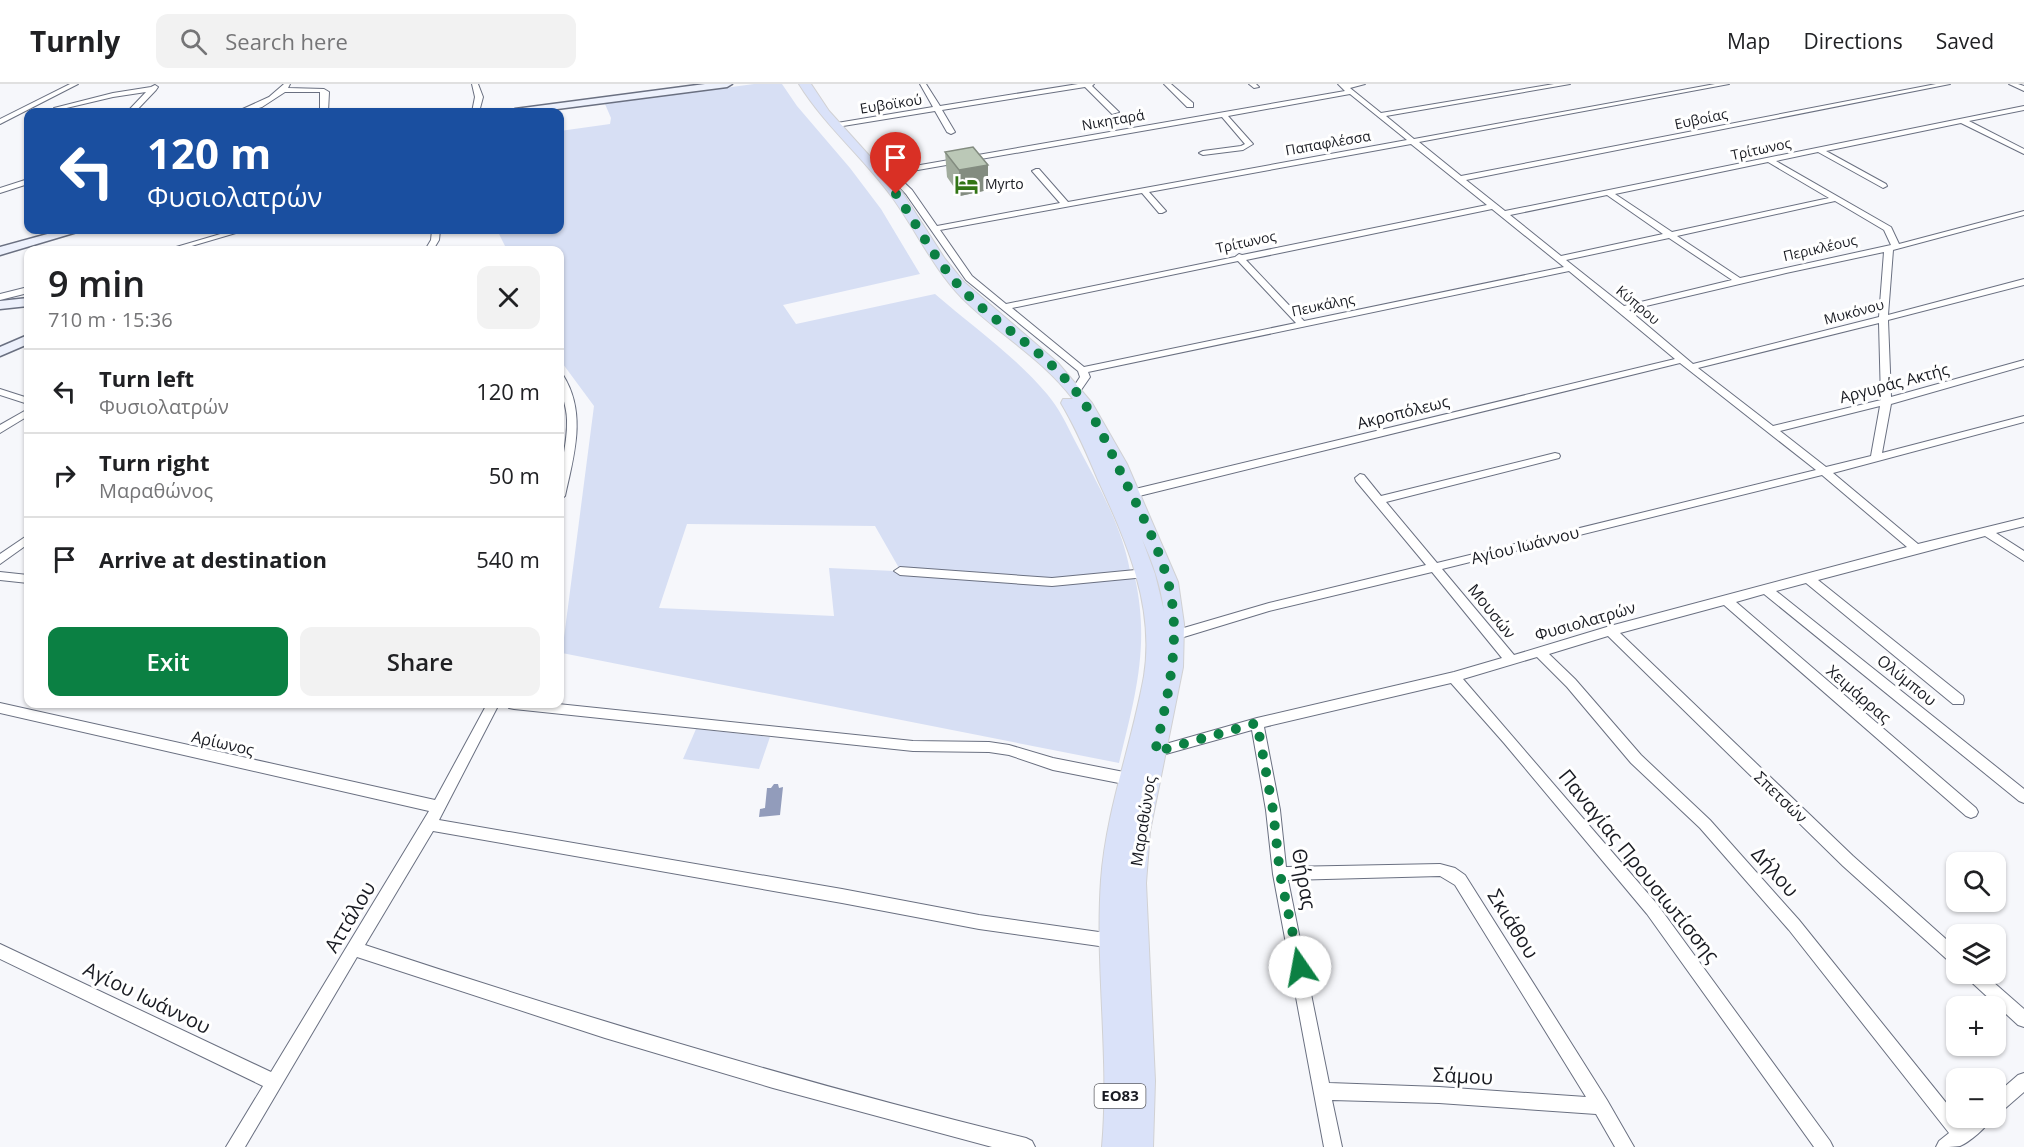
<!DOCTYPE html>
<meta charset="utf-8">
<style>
:root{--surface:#fff;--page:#f2f2f2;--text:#202124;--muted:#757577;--line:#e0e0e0;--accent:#0b8043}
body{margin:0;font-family:"Open Sans",sans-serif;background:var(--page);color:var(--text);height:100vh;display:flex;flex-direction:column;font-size:22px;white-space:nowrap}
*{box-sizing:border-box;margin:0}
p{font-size:20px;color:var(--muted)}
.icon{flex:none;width:33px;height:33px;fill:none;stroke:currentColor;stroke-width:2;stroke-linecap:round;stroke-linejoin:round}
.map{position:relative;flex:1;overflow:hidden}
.details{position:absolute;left:24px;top:162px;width:540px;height:462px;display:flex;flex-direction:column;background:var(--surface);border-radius:12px;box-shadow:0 2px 4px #0004}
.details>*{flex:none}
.guide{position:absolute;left:24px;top:24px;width:540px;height:126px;border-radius:12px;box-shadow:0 2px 4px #0004;background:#1a4fa0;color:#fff;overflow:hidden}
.fabs{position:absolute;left:1946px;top:768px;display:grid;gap:12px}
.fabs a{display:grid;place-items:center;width:60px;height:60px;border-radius:12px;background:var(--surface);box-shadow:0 2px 4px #0004;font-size:30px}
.pin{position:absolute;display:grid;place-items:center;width:51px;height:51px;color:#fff;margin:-62px -26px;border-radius:50% 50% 50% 0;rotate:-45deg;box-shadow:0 0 6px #0007}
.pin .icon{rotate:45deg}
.me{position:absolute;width:66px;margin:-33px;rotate:348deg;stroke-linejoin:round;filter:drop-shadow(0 0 4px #0008)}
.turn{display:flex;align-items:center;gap:21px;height:126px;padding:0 24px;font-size:27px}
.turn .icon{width:78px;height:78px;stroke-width:2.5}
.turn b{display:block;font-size:42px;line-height:51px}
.round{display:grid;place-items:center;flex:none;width:63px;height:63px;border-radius:12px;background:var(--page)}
.headline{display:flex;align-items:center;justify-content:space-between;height:102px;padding:0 24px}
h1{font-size:36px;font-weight:600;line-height:45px}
.button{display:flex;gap:12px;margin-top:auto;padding:12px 24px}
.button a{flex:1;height:69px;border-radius:12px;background:var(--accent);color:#fff;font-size:24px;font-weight:600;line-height:69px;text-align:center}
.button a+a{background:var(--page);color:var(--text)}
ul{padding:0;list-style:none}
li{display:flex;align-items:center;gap:18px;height:84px;padding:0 24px;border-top:2px solid var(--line)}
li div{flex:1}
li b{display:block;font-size:22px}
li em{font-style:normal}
header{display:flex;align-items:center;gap:36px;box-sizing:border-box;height:84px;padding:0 30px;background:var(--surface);border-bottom:2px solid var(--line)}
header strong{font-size:28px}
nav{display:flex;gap:33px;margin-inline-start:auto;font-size:21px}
.search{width:420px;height:54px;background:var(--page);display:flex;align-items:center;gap:15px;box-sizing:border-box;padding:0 21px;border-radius:12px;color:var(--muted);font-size:22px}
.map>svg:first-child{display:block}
.green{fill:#d7dff4}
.water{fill:#929cbb}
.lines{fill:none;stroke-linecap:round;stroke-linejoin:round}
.street-casing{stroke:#6a7081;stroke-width:2}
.secondary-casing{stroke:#6a7081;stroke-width:3}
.primary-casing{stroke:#d1d1d3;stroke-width:2}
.street{fill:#fff;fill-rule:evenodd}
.secondary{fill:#edf1fc;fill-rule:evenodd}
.primary{fill:#dae2f9;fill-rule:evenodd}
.wall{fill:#a1ac9d}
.shaded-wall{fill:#838c80}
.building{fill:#bbc8b7;stroke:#838c80;stroke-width:1.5}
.route{stroke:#0b8043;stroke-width:10;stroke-dasharray:0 18}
.labels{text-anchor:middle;stroke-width:6;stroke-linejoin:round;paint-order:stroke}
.far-street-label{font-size:14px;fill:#191b22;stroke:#fff}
.far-poi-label{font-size:14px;fill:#191b22;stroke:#fff;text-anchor:start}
.shield{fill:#fff;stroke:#5e5f64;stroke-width:1.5}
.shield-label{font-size:15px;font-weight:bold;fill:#191b22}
.street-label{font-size:16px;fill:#191b22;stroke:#fff}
.near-street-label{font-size:20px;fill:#191b22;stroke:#fff}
</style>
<header>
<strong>Turnly</strong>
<div class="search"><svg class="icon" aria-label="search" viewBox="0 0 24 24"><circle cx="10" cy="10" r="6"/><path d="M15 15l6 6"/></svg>Search here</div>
<nav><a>Map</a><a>Directions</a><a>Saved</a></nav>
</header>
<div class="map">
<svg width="2024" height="1063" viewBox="0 0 2024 1063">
<rect width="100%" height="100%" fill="#f6f7fb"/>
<g class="green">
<path d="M754 0H782L797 22 850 84 881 125 920 190 783 221 796 240 935 210C972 242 1015 272 1047 310 1059 324 1067 341 1075 357 1096 397 1122 441 1130 487L1050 496 899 484 875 442 687 440 659 524 834 532 829 484 894 487 896 489 1017 500H1052L1135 494C1150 562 1135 613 1119 679L562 569 594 322 560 276V166H507L497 146H560V47L610 40 611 34 605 20Z"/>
<polygon points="696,645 770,653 759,685 683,675"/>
</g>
<polygon class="water" points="774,700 778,700 779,704 783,703 780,731 759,733 760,725 765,724 767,704 771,704"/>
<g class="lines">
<defs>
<g id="street">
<polygon points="70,0 78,0 0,40 0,35"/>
<polygon points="284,0 290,0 288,4 324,5 329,8 328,28 320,28 320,8 285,8 262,23 246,28 236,28 269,13"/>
<polygon points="472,0 478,0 483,13 479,28 472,28 475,13"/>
<polygon points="920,0 926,0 940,22 1078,0 1094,0 1092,2 1119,28 1112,30 1085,3 942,26 955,48 951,50 947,48 935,27 837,43 833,41 837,39 933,23"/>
<polygon points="1164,0 1171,0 1193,19 1193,23 1187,23"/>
<polygon points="1249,0 1256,0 1259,3 1254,4"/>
<path d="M1338 0H1365L1350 4 1381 29 1554 0H1570L1386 32 1414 55 1715 0H1729L1419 58 1461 92 1936 0H1950L1466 96 1505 127 2024 22V26L1969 37 2024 65V70L1961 39 1826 67 1886 100 1887 102 1883 104 1818 68 1776 77 1891 143 1899 160 2024 127V131L1893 166 1888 231 2024 195V201L1888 236 1891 313 2024 276V282L1891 320 1882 369 2024 332V338L1833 389 1918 460 2024 434V442L1996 449 2024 467V477L1985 452 1818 496 1963 612 1964 616 1963 620H1953L1806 499 1776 507 2024 705V719L2019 717 1764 510 1736 518 1976 724 1978 728 1976 732 1971 734 1966 732 1724 521 1620 549 1853 772 1956 864V881L1951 879 1843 782 1608 552 1549 570 1575 595 1641 671 1710 736 1799 836 1956 1031V1034L1962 1039 1970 1034H1991C1989 1042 1968 1059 1960 1062 1954 1063 1944 1063 1936 1063L1939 1057 1949 1049 1789 846 1700 744 1631 679 1567 603 1537 573 1463 595 1657 820 1830 1057 1833 1063H1814L1647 830 1504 659 1451 599 1264 643 1280 726 1286 783 1440 780 1455 784 1465 791 1607 1016 1634 1063H1615L1596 1030 1439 1019 1332 1016 1342 1063H1324L1273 790 1266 726 1252 646 1155 673 1150 672 1148 668 1150 664 1155 663 1257 634 1454 588 1502 574 1432 488 1269 527 1174 556 1170 554 1168 551 1170 548 1269 519 1426 481 1356 397 1355 394 1360 390 1364 391 1381 412 1555 369 1559 370 1560 372 1559 374 1386 418 1437 479 1816 386 1680 279 1131 414 1127 413 1126 410 1131 406 1675 275 1569 187 1088 288 1090 293 1079 309 1076 310 1071 307 1080 293 1078 287 966 196 906 110 890 93 876 90 880 88 1345 7ZM1350 10 1407 56 1068 118 1039 85H1036L1032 87 1060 119 937 142 912 106 895 90 1222 33 1245 60 1241 62 1203 67 1199 69 1203 71 1243 66 1253 60 1228 32ZM1411 60 1487 121 1242 171 1239 170 1235 173 1006 220 972 192 940 146 1142 109 1159 129H1162L1166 127 1149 108ZM1768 78 1829 114 1672 148 1615 110ZM1607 111 1663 150 1561 172 1510 131ZM1835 117 1884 146 1891 161 1740 194 1677 152ZM1492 125 1564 183 1304 237 1246 176ZM1669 154 1732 196 1624 222 1566 176ZM1884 168 1879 233 1693 280 1629 226 1786 189ZM1238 177 1296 239 1084 283 1012 224ZM1879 239 1881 316 1773 342 1698 284ZM1880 322 1871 372 1826 383 1780 347ZM1822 391 1907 463 1610 542 1514 571 1442 485ZM1440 792 1455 801 1586 1013 1439 1003 1329 999 1288 796Z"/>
<polygon points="2009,0 2018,0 2024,2 2024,7"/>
<polygon points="155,1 158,3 156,6 135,28 127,28 146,8 113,13 58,26 54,24 113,9 151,3"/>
<polygon points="25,96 28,96 28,100 0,109 0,104"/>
<polygon points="234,146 246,146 178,166 166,166"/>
<polygon points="432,146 440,146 439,156 433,166 425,166 431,156"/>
<polygon points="28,203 28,209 0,216 0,210"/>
<path d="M560 290 563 291C587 329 574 371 565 412L560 416C557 389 568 363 567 336 567 320 558 305 560 290Z"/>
<polygon points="0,305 28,314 28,320 0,311"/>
<polygon points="28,325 28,332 0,349 0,341"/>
<polygon points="28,451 28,460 0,480 0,470"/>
<polygon points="900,483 1052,494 1146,485 1152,489 1146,493 1052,502 900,491 894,487"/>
<polygon points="0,488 28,491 28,499 0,496"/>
<path d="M0 619 435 716 487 620H499L439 736 842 805 979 831 1113 850 1118 852 1121 857 1118 862 1113 864 979 845 842 819 433 747 365 861C583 933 803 999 1026 1054L1032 1057 1035 1063H992L773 1004 605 954 357 873 245 1063H226L263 1002 0 875V860L271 988 429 727 0 629Z"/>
<polygon points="508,620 558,620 913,657 989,658 1009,661 1053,674 1129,689 1134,691 1136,695 1134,699 1129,701 1053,686 1009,671 989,668 913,667 514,625 509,624"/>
<polygon points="1965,890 1984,890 2024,925 2024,943 2018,941 1968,895"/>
<polygon points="2024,989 2024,1008 2001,1028 1995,1030 1995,1011 2018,991"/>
</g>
<g id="secondary">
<polygon points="705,0 732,0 727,3 534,28 510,28 515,25"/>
<polygon points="62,146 79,146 77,148 0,171 0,163"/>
<polygon points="28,214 28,222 0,225 0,217"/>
<polygon points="28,251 28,260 0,272 0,263"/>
</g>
<path id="primary" d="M799 0H811L829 27 902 108 945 175 964 198 1058 279 1092 319 1127 380 1178 498 1184 540 1183 583 1150 747 1146 799 1155 997 1153 1063H1102C1110 974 1095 885 1101 796 1106 726 1132 660 1144 592 1155 522 1127 459 1098 396 1087 370 1076 344 1061 319L1063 315H1073C1042 274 998 250 962 214 933 184 916 146 892 113 863 73 825 42 799 0ZM1142 455C1153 479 1161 502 1164 527L1155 490Z"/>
</defs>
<use href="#street" class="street-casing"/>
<use href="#secondary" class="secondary-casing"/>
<use href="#primary" class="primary-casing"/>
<use href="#street" class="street"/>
<use href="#secondary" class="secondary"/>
<use href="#primary" class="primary"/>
</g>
<polygon class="wall" points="945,68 988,81 988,106 960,112 947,93"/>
<polygon class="shaded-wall" points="988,81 988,106 960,112 959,86"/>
<polygon class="building" points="973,63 988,81 959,86 945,68"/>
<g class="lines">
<path class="route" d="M896 110C920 145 938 183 970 213 1002 243 1040 266 1069 299 1092 325 1106 358 1121 389 1140 427 1163 469 1171 511 1180 564 1167 616 1155 668L1257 639 1273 726 1280 790 1300 883"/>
</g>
<defs>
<symbol id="hotel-bare" viewBox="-9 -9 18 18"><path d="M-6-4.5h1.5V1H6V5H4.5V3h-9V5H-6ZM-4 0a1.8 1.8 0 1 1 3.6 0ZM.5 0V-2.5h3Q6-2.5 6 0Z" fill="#327515" stroke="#fff" stroke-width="2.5" paint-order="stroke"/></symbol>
</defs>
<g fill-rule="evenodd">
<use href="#hotel-bare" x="950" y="84" width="33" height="33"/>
</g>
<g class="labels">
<g class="far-street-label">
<text transform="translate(891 20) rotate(-9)" y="5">Ευβοϊκού</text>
<text transform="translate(1701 35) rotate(-12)" y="5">Ευβοίας</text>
<text transform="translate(1113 36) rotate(-10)" y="5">Νικηταρά</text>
<text transform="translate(1328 59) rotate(-10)" y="5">Παπαφλέσσα</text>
<text transform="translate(1761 65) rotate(-12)" y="5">Τρίτωνος</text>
<text transform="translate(1246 158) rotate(-12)" y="5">Τρίτωνος</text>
<text transform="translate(1820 164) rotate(-13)" y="5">Περικλέους</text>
<text transform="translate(1323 221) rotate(-12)" y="5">Πευκάλης</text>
<text transform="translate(1638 221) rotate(40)" y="5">Κύπρου</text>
<text transform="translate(1854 228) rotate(-15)" y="5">Μυκόνου</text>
</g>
<g class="far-poi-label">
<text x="985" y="105">Myrto</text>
</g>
<rect class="shield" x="1094.5" y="1000" width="51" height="24" rx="4.5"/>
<g class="shield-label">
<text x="1120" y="1017">ΕΟ83</text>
</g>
<g class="street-label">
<text transform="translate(1894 299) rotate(-15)" y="6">Αργυράς Ακτής</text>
<text transform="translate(1403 328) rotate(-14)" y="6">Ακροπόλεως</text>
<text transform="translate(1525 461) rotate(-14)" y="6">Αγίου Ιωάννου</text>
<text transform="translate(1492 527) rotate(51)" y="6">Μουσών</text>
<text transform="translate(1585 537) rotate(-16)" y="6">Φυσιολατρών</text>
<text transform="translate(1907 596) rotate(39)" y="6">Ολύμπου</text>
<text transform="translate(1859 610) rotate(41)" y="6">Χειμάρρας</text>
<text transform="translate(223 659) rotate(13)" y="6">Αρίωνος</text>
<text transform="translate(1781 713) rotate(44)" y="6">Σπετσών</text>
<text transform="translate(1143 737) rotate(-81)" y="6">Μαραθώνος</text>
</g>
<g class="near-street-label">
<text transform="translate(1639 782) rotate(51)" y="7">Παναγίας Προυσιωτίσσης</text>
<text transform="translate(1775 788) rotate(48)" y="7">Δήλου</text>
<text transform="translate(1304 795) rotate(80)" y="7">Θήρας</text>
<text transform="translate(350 833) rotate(-59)" y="7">Αττάλου</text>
<text transform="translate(1513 840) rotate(58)" y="7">Σκιάθου</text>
<text transform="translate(147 914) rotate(26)" y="7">Αγίου Ιωάννου</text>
<text transform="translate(1463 992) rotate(3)" y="7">Σάμου</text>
</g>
</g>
</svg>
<div class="fabs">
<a><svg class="icon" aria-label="search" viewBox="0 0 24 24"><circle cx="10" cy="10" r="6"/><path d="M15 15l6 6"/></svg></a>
<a><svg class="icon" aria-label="layers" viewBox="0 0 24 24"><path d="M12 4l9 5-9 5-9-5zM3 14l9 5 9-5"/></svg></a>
<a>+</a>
<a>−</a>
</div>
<div class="pin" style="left:896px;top:110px;background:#d93025"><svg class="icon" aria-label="arrive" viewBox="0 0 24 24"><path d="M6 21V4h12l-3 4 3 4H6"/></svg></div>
<svg class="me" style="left:1300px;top:883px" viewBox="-20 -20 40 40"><circle r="19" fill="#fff"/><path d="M0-13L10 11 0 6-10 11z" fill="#0b8043"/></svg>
<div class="guide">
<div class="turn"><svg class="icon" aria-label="left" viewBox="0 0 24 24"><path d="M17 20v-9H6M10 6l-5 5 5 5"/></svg><div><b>120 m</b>Φυσιολατρών</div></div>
</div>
<section class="details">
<div class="headline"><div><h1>9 min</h1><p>710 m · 15:36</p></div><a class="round"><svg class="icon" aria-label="close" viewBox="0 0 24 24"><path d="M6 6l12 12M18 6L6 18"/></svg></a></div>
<ul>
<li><svg class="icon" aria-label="left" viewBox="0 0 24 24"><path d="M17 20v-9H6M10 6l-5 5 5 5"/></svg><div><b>Turn left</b><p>Φυσιολατρών</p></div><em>120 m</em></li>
<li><svg class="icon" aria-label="right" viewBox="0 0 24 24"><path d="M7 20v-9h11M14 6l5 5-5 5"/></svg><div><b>Turn right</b><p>Μαραθώνος</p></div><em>50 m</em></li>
<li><svg class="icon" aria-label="arrive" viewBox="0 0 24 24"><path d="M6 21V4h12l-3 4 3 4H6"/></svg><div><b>Arrive at destination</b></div><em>540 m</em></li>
</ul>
<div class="button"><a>Exit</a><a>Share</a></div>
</section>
</div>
